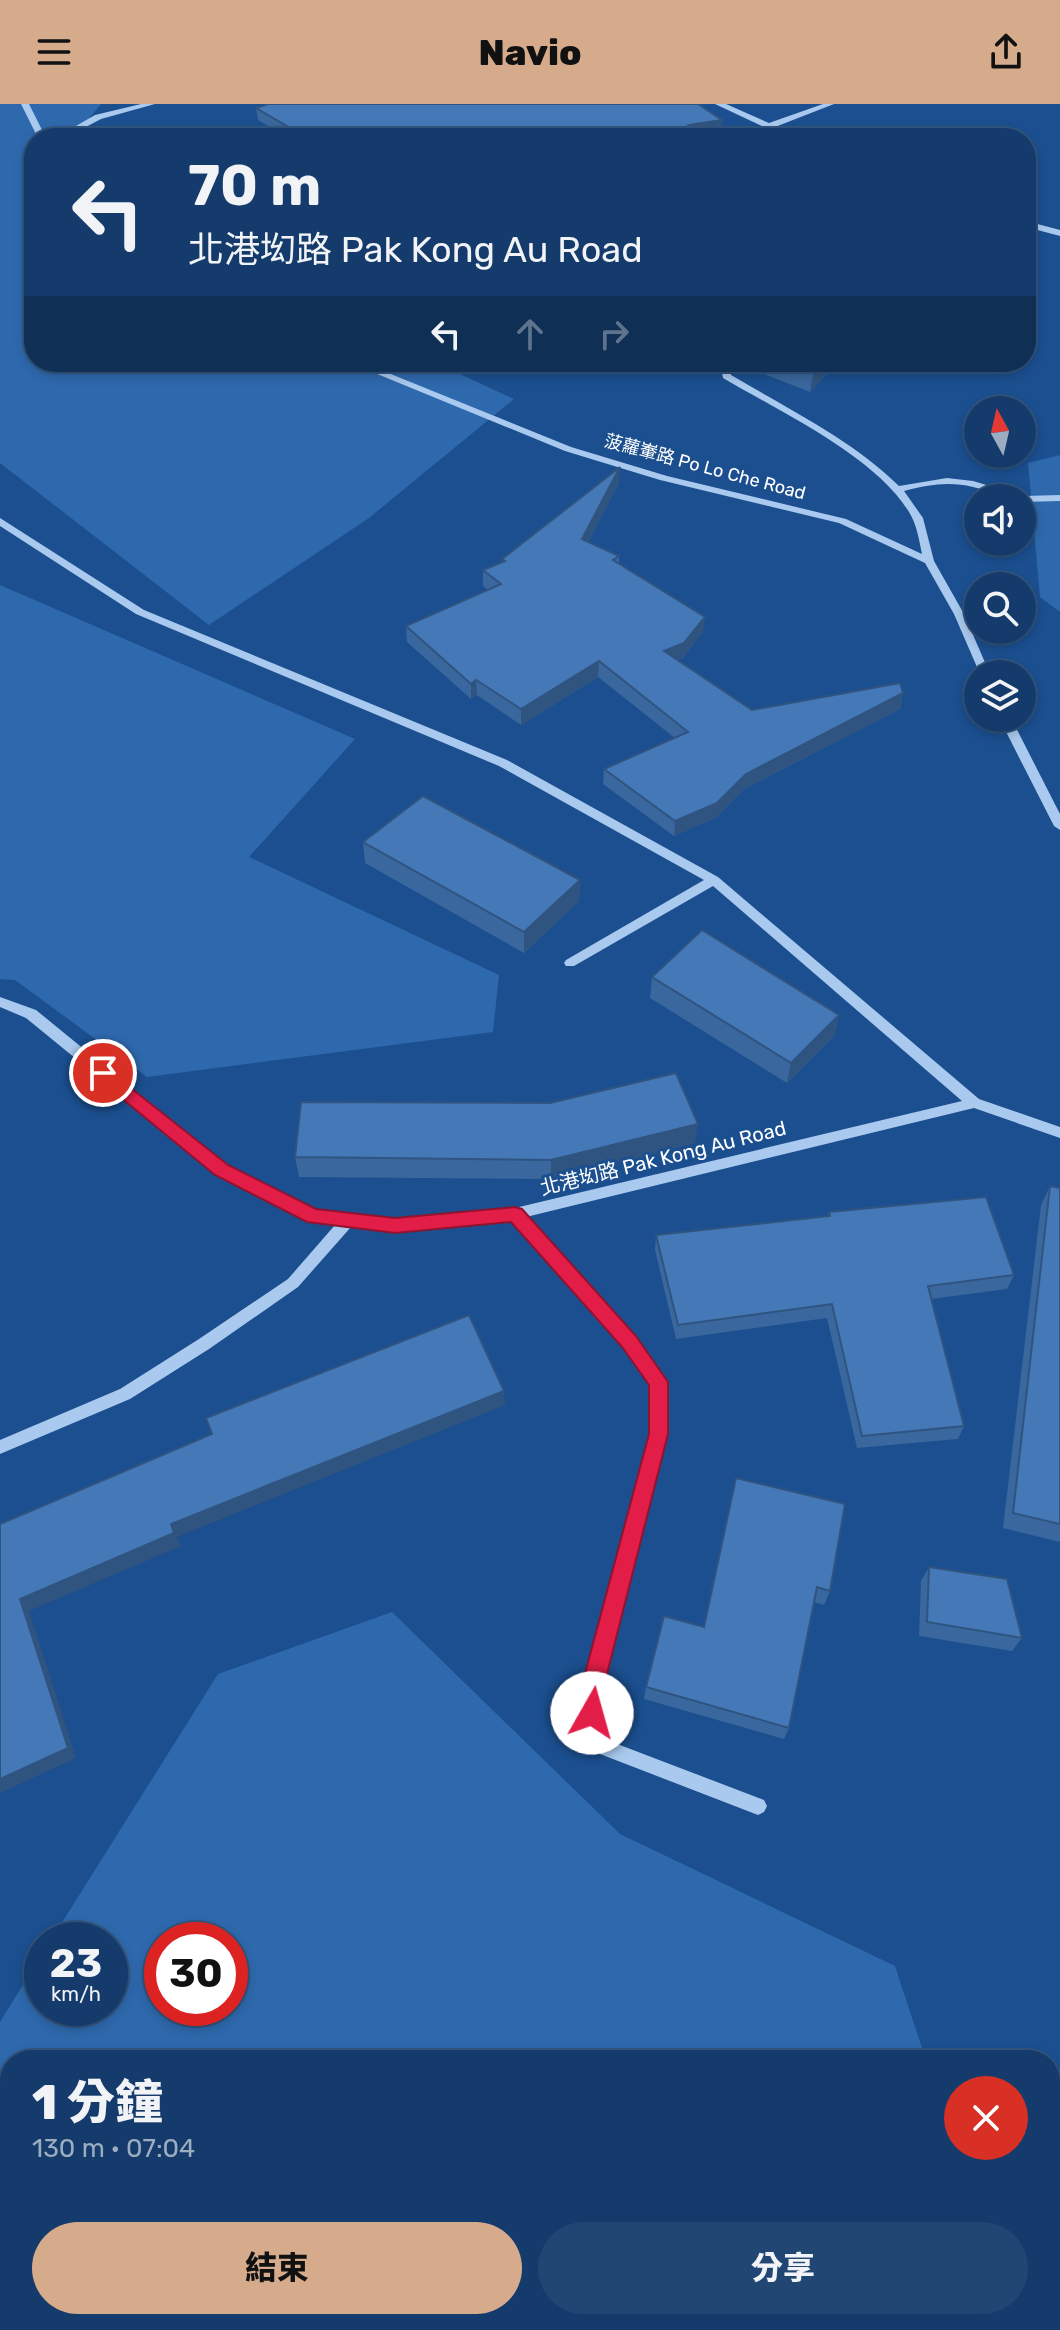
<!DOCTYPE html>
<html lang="zh-TW">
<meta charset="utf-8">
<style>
:root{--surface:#143b6b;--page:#214673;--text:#f1f3f6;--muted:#9dadc1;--line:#33557e;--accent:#d6ab8b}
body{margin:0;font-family:Rubik,"Noto Sans TC",sans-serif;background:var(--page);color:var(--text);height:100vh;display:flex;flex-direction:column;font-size:30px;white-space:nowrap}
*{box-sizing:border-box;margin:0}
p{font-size:26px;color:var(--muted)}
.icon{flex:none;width:44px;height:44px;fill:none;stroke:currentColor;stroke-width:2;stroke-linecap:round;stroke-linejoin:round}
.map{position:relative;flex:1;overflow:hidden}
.side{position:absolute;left:0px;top:1946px;width:1060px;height:280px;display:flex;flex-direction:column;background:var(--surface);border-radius:32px 32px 0 0;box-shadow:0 4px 12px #0003,0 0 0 2px var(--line)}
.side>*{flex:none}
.top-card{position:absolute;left:24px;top:24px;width:1012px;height:244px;border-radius:32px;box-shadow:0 4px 12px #0003,0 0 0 2px var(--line);background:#143b6b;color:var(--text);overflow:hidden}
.needle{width:52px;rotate:352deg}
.tools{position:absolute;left:964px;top:292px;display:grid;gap:16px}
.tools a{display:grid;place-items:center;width:72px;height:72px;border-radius:50%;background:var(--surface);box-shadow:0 4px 12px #0003,0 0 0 2px var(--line);font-size:40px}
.speed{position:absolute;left:24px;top:1818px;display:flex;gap:16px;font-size:40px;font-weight:700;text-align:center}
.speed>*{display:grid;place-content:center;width:104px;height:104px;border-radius:50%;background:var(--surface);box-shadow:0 4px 12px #0003,0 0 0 2px var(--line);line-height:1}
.speed small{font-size:20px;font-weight:400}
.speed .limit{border:12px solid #d22;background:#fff;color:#111}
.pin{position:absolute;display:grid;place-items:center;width:68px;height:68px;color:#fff;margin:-34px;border:4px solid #fff;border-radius:50%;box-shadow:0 2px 8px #0007}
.me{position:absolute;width:88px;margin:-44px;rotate:7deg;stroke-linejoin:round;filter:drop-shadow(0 0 6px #0008)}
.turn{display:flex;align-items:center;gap:28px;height:168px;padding:0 32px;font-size:36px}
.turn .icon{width:104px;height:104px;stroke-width:2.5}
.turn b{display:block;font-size:56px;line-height:68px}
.lanes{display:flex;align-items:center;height:76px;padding:0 32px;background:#0003;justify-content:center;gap:40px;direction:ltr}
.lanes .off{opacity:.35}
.round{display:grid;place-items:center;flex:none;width:84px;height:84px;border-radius:42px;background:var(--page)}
.overview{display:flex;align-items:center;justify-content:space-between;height:136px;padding:0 32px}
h1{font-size:48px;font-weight:800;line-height:60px}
.button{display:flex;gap:16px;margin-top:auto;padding:16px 32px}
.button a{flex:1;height:92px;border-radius:48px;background:var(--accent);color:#111;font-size:32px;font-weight:800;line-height:92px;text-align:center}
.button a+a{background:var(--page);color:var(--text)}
header{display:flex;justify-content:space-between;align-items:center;height:104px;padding:0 32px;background:var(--accent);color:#111;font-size:36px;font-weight:800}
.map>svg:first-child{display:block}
.green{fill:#2e69ad;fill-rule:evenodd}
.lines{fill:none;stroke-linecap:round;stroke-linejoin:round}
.minor{fill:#a9c9ee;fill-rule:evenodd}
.wall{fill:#3a679d}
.shaded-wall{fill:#305480}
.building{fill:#4478b7;stroke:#305480;stroke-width:2}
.route{fill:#e11d48;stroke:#92132f;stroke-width:2}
.labels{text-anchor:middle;stroke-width:6;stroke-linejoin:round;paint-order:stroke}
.far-street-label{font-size:18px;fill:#fff;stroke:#1b4f8f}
.street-label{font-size:20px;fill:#fff;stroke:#1b4f8f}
</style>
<header><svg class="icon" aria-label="menu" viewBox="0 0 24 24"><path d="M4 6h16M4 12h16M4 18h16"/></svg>Navio<svg class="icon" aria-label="share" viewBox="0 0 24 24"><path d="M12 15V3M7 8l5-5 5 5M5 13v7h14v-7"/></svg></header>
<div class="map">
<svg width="1060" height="2226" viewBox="0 0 1060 2226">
<rect width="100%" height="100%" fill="#1b4f8f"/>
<g class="green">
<polygon points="0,0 101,0 73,34 34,34 34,258 434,258 514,295 369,414 209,521 0,359"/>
<polygon points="1060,351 1060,508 1040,493 1028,359"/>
<polygon points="0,481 355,635 249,753 499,871 493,928 147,973 15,876 0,875"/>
<path d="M392 1508 620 1730 895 1862 926 1956H10V2216H926L924 2226H0V1918L42 1850V1904H110V1836H51L218 1570ZM162 1836H230V1904H162Z"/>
</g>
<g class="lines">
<g class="minor">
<polygon points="21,0 29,0 46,34 38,34"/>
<polygon points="141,0 155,0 101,15 65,34 55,34 95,11"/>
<polygon points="715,0 726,0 769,19 823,0 834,0 775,23 789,34 780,34 769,26 762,34 753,34 764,23"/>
<polygon points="1026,117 1060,126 1060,132 1026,123"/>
<path d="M348 258H361L571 343 667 372 846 415 922 450C919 436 917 421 909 408 875 352 779 307 723 274L720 258H730L731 271C788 305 851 335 899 382L947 374 973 377 1024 392 1060 391V397L1022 398V394C1005 394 990 387 973 383 949 377 927 381 904 387L923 414 934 457 964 510 990 570H980L954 510 925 459 839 419 660 376 565 347Z"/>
<polygon points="0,414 144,506 507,656 718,773 979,995 1060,1023 1060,1034 974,1004 526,1113 634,1233 666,1278 666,1330 605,1566 600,1609 612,1638 764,1696 767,1702 764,1708 758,1711 600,1650 584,1609 589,1566 650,1330 652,1280 624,1243 512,1116 395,1127 351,1123 298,1183 209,1245 130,1295 0,1350 0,1336 120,1285 199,1235 288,1175 335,1121 309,1117 217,1070 26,914 0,903 0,893 36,906 227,1062 316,1107 395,1115 515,1104 962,997 713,782 574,862 566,862 564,859 566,856 704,776 499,662 136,510 0,422"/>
<polygon points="999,614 1011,614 1060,710 1060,726 1054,722"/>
</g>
</g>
<g class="wall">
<polygon points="256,4 721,28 283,31 258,16"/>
<polygon points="752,258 838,258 810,288 751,265"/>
<polygon points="619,379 588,438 619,452 619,460 703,528 683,554 678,556 752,606 903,589 900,605 744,685 715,714 674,732 603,680 604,665 675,634 598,573 521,621 477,591 471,595 407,538 406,522 488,486 483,482 483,466 502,458 502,455"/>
<polygon points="363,738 580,776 579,797 524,849 365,759"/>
<polygon points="652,873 839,911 834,932 787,979 650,894"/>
<polygon points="550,999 695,1039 551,1075 299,1073 295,1053"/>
<polygon points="1050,1082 1060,1084 1060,1438 1003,1424 1041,1101"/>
<polygon points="829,1108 1014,1171 1007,1185 931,1195 964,1322 958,1335 857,1344 827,1214 676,1235 655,1146 656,1131 828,1112"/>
<polygon points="736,1374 830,1487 824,1501 814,1498 789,1624 784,1635 644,1595 646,1583 704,1522"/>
<polygon points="929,1463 1022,1534 1012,1547 919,1532 921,1477"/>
</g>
<g class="shaded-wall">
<polygon points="722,16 721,28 688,33 689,21"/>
<polygon points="821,258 838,258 810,288 814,265"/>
<polygon points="620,363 619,379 581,451 582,435"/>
<polygon points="705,513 703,528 683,554 663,562 664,547"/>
<polygon points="599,557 598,573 521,621 521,605"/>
<polygon points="476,576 477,591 471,595 471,580"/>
<polygon points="903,589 900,605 744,685 715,714 674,732 675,717 746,670"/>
<polygon points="580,776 579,797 524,849 524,828"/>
<polygon points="839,911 834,932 787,979 791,959"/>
<polygon points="698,1020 695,1039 551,1075 551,1056"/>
<polygon points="504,1287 505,1301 177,1433 181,1442 29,1507 76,1654 0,1689 0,1675 20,1495 171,1420"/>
</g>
<g class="building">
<polygon points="268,0 698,0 722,16 689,21 718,34 275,34 295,27 256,4"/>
<polygon points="794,258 821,258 814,265"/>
<polygon points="620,363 582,435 619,452 613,456 705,513 684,539 664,547 752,606 900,579 903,589 746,670 717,699 675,717 604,665 688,628 599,557 521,605 476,576 471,580 406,522 501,480 483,466 505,457 502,455"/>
<polygon points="423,692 580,776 524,828 363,738"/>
<polygon points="702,826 839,911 791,959 652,873"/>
<polygon points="676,969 698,1020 551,1056 295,1053 301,998 550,999"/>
<polygon points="1050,1082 1060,1084 1060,1420 1013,1409"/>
<polygon points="986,1093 1014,1171 928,1182 964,1322 862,1332 832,1200 678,1221 656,1131 830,1112 829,1108"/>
<polygon points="469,1211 504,1287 171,1420 174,1429 20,1495 68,1644 0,1675 0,1420 212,1330 206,1314"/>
<polygon points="736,1374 845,1400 830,1487 817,1483 789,1624 646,1583 664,1512 704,1523"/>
<polygon points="929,1463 1007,1475 1022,1534 927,1518"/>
</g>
<polygon class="route" points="103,962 228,1061 316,1105 395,1114 515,1103 522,1105 636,1232 668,1278 668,1330 608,1566 600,1616 592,1619 585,1616 581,1609 586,1566 649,1330 649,1281 623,1244 511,1118 395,1129 307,1118 215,1071 97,974 94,969"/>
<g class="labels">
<g class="far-street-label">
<text transform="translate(705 363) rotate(15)" y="6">菠蘿輋路 Po Lo Che Road</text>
</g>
<g class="street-label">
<text transform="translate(663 1054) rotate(-14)" y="7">北港㘭路 Pak Kong Au Road</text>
</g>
</g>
</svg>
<div class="tools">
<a><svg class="needle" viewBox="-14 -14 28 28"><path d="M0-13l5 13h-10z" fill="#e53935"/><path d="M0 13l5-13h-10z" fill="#9dadc1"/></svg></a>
<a><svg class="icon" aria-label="sound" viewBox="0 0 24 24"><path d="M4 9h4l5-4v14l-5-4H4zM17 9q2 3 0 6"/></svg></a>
<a><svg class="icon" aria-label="search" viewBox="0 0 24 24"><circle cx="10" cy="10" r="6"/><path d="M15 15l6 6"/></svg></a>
<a><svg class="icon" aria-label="layers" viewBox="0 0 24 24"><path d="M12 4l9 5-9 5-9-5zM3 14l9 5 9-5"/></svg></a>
</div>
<div class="speed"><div>23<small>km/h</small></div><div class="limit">30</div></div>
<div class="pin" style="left:103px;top:969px;background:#d93025"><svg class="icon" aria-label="arrive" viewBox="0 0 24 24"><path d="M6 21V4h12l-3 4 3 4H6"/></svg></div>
<svg class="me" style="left:592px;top:1609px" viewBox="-20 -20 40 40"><circle r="19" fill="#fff"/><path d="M0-13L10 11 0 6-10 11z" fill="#e11d48"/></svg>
<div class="top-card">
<div class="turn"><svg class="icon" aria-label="left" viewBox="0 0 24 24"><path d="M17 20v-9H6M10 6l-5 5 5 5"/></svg><div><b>70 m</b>北港㘭路 Pak Kong Au Road</div></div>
<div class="lanes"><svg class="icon" aria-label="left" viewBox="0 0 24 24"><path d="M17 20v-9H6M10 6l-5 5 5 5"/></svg><svg class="icon off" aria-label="ahead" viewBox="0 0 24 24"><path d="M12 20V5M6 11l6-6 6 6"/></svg><svg class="icon off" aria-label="right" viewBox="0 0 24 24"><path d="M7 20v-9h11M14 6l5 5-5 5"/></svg></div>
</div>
<section class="side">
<div class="overview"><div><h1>1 分鐘</h1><p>130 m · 07:04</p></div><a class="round" style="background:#d93025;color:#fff"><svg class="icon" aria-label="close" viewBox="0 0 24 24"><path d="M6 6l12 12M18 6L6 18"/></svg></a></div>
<div class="button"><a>結束</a><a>分享</a></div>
</section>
</div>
